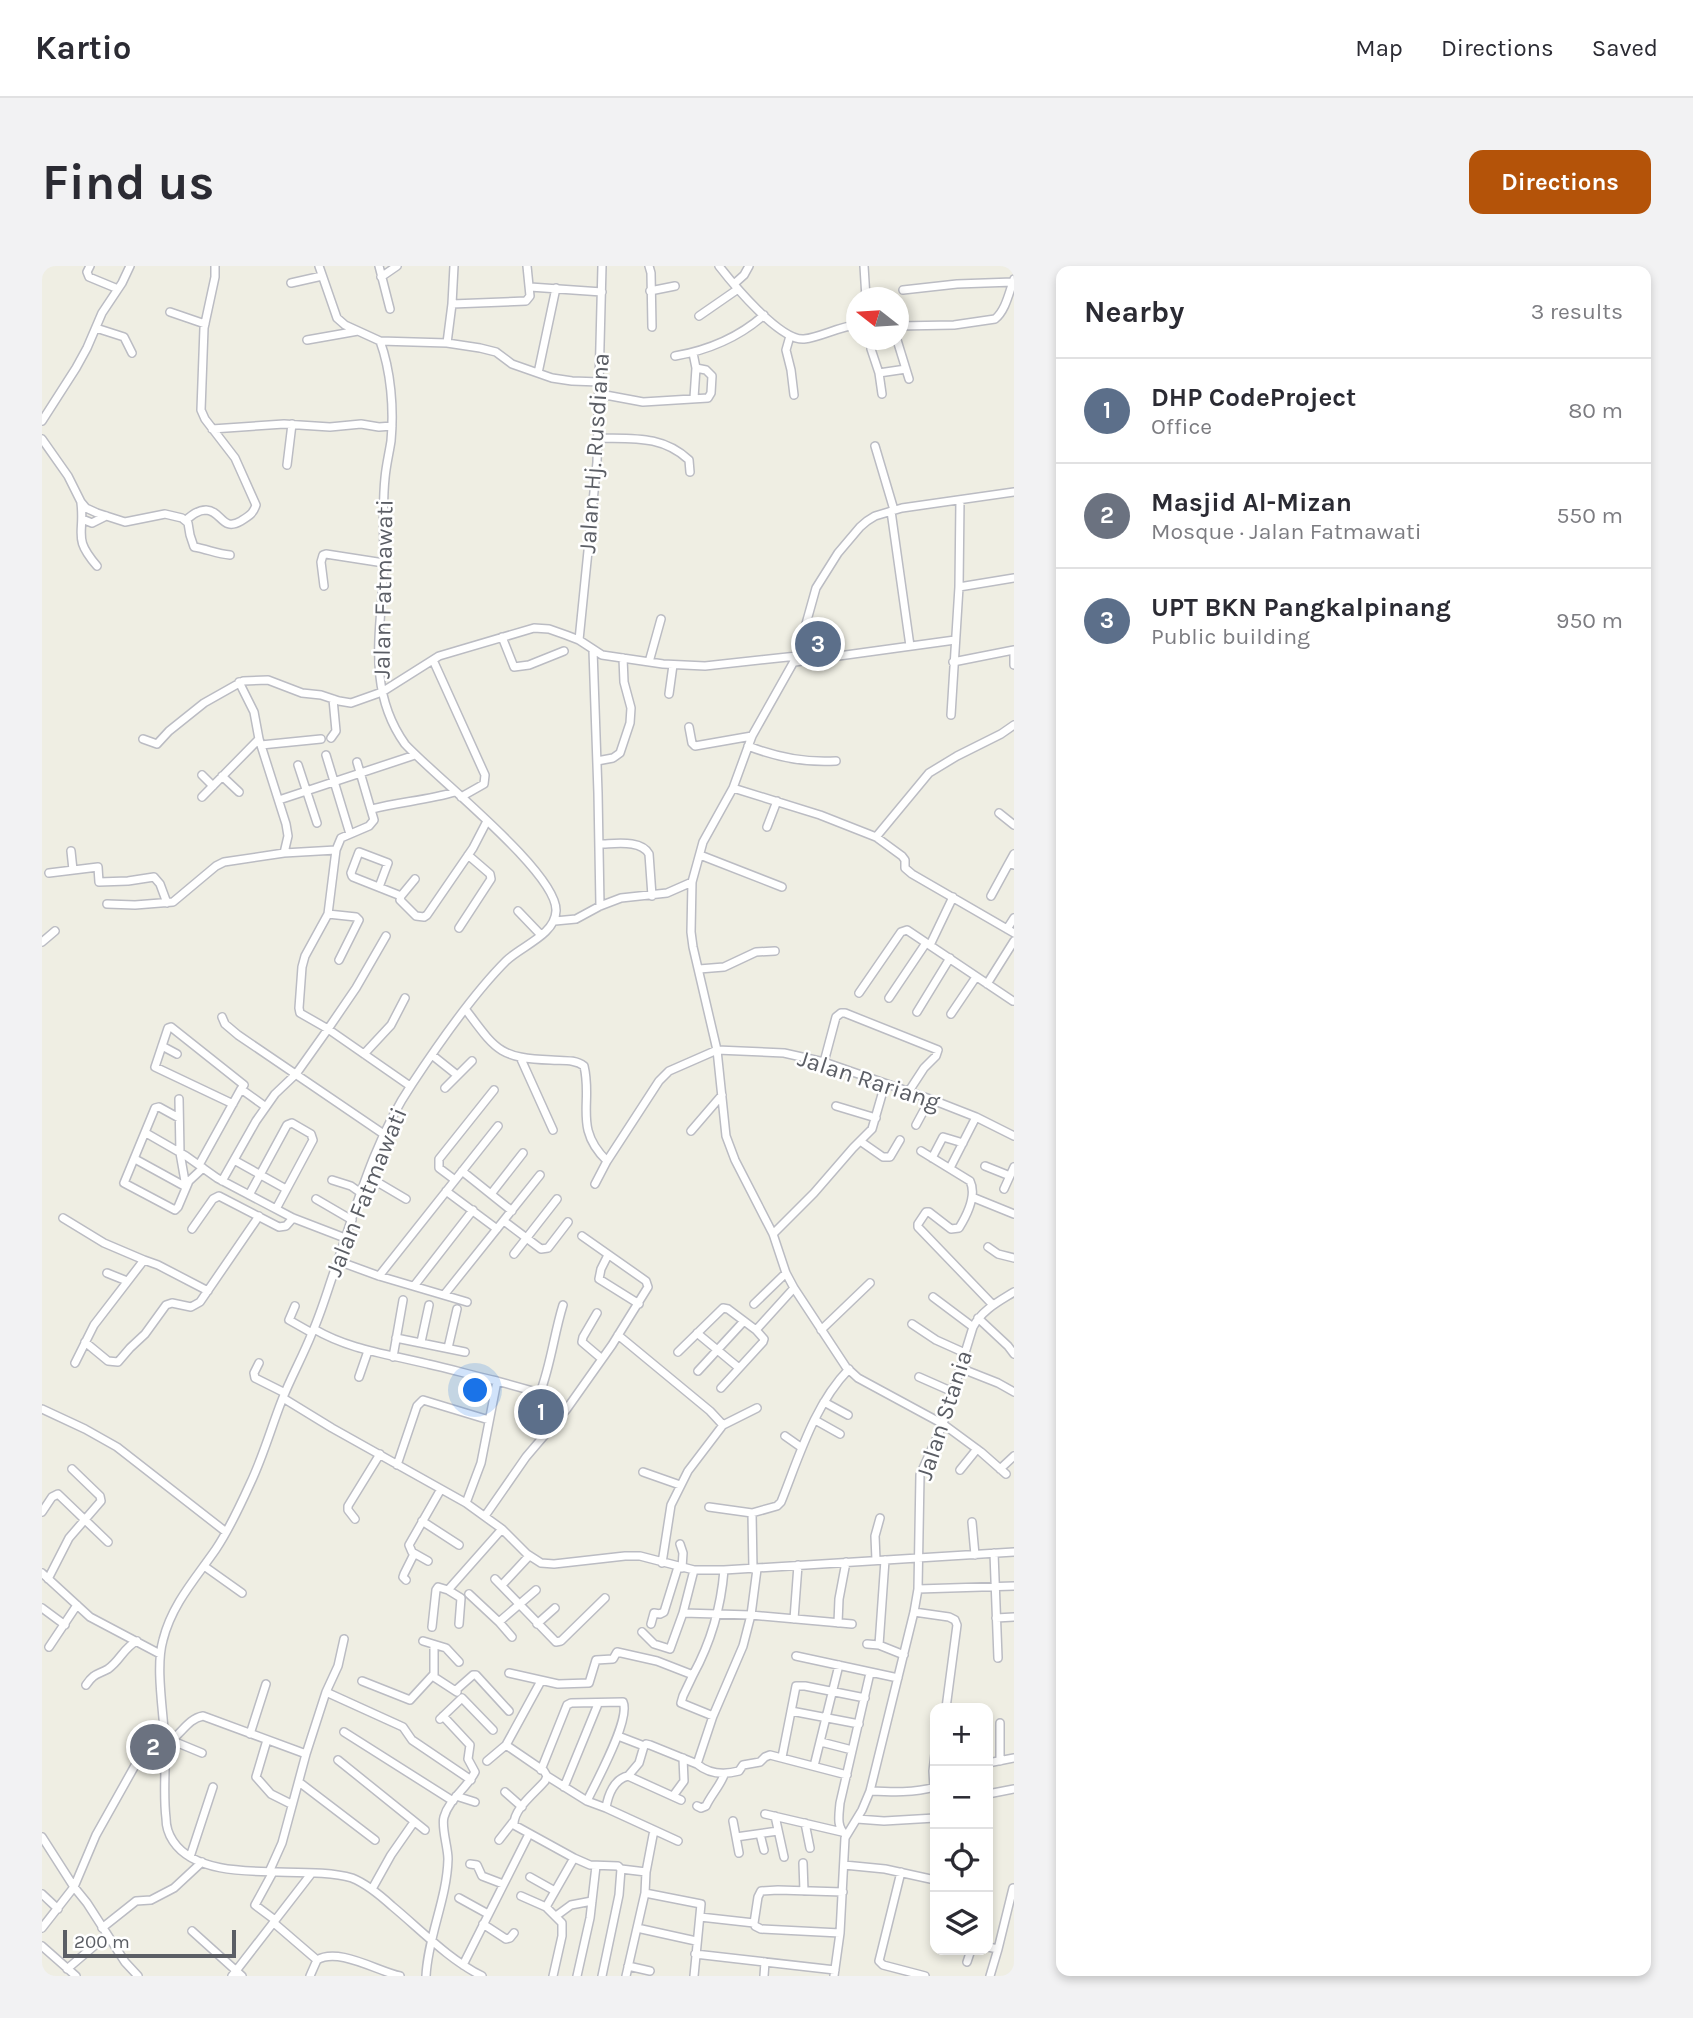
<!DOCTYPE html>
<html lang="en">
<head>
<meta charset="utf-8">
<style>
	body { margin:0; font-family:Karla,sans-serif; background:#f2f2f3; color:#2b2b33 }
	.controls { position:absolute; right:21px; bottom:21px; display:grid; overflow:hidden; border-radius:14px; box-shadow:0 4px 10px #0003 }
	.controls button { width:63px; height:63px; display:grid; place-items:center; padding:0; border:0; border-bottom:2px solid #e1e1e2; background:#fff; color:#2b2b33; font:35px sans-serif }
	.compass { position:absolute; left:804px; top:21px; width:63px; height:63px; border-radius:50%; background:#fff; box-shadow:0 4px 10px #0003; rotate:287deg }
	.scale { position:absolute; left:21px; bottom:18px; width:173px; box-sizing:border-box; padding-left:7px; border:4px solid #5b5e65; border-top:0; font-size:19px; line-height:24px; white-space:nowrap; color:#5b5e65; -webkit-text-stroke:5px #fff; paint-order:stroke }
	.you { position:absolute; left:434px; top:1125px; width:24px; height:24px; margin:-18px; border:5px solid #fff; border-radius:50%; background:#1a73e8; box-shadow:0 0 0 10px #1a73e833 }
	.badge { display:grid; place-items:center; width:46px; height:46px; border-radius:50%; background:#b45309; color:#fff; font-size:23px; font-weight:700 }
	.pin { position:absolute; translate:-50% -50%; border:4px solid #fff; box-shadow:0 2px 7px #0006 }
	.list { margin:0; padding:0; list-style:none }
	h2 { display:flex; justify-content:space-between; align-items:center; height:91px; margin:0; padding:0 28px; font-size:30px }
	h2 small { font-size:23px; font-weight:400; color:#7c7c81 }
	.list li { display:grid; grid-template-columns:46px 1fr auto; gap:21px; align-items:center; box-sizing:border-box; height:105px; padding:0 28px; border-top:2px solid #e1e1e2 }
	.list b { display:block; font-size:26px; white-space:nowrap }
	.list p { margin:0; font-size:23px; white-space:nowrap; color:#7c7c81 }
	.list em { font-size:23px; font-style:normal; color:#7c7c81 }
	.icon { flex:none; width:38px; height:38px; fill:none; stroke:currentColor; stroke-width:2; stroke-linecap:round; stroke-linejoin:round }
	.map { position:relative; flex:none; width:972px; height:1710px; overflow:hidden; border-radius:14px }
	header { display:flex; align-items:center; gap:42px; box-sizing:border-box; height:98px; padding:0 35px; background:#fff; border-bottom:2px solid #e1e1e2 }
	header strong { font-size:33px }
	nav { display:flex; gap:38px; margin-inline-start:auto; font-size:24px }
	.intro { display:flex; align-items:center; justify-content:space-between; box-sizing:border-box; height:168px; padding:0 42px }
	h1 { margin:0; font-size:49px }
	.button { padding:18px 32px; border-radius:14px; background:#b45309; color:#fff; font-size:24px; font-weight:700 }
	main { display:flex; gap:42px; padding:0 42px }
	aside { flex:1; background:#fff; border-radius:14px; box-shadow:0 4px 10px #0003 }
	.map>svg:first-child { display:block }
</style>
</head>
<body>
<header>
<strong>Kartio</strong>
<nav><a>Map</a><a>Directions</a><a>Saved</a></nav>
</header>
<div class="intro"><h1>Find us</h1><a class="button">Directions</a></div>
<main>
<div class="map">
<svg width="972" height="1710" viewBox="0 0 972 1710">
	<rect width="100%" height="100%" fill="#efeee3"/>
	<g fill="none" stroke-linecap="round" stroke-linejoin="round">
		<defs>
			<path id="minor" d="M 48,0 L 45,6 L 47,11 L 76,23
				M 277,0 L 295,52 L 303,59 L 338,75 L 405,77 L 438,82 L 454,86 L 470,98 L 510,112 L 530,115 L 558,116
				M 337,0 L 348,43
				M 607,0 L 609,7 L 610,61
				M 677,0 C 691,18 738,75 762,73 C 779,71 796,61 814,59
				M 822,0 L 824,32
				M 339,11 L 355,0
				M 249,17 L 280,10
				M 692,18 L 702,9 L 707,0
				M 488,21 L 560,26
				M 861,24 L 915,18 L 971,16
				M 608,25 L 633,20
				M 410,38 L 484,35 L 488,30 L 485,0
				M 128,46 L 163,58
				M 657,50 L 696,23
				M 856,60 L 912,59 L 953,53 C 964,44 967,26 972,13
				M 54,62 L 82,71 L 90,87
				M 748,70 L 744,84 L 749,104 L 752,129
				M 265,74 L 316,65
				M 855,74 L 867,113
				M 338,75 C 349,105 352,143 349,175 C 347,188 344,200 343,212 C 340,241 342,269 342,297 C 340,361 323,422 363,478 C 392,510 516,607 514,645 C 513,669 479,680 464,695 C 430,729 397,777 370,818 C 332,874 314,942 292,1006 C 285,1026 279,1047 270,1067 C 261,1090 249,1111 240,1134 C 229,1162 221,1191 208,1218 C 198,1240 188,1262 174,1283 C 154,1312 130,1338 121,1374 C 113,1402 122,1448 123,1479 C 124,1503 121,1528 124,1552 C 124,1560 127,1569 131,1575 C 162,1622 262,1597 310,1612 C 325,1618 338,1629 350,1640 C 378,1663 406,1693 440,1710
				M 405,77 L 410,38 L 412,0
				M 829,83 L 837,107 L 864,103
				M 651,87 L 654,102 L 652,132
				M 633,90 C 667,84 696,72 722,49
				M 496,107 L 514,22
				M 837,107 L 840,128
				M 558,128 L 601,136 L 666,132 L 669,127 L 670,110 L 664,104 L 654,102
				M 0,155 L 34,102 L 45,82 L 60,47 L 80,17 L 88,0
				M 170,163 L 242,158 L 288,161 L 319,158 L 337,161 L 350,160
				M 556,172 C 591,173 620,169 647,194 L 648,206
				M 0,173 L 26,210 L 39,236 L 44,242 L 55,247 L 83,256 L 123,248 L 140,252 L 146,257 L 148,269 L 152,281 C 165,283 175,288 188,289
				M 833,180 L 852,244
				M 245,199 L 250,158
				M 39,237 C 43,269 30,271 55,300
				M 849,245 L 868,380
				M 40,253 L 50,257 L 64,250
				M 144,254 C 150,249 156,244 164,244 C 180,245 180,266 199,255 C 207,250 211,248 214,239 L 193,192 L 163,153 L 159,144 L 162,62 L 173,11 L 173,0
				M 282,320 L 279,296 L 281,289 L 284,288 L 342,297
				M 917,321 L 972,312
				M 460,371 L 472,401 L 487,399 L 522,385
				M 537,374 L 555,196 L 560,0
				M 551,384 L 556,527 L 558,640
				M 972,384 L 972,399
				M 755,390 L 710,470 L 691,522 L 661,576 L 650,616 L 649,666 L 651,681 L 675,784 L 684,870 L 693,894 L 731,968 L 744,1007 L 752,1022 L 804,1101 L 816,1112 L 901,1158 L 939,1186 L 964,1208
				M 391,394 L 443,509 L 442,518 L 419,531
				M 607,396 L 619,353
				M 753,396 L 913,374
				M 911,396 L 972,384
				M 197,416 L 212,446 L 217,473 L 244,558 L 246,570 L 242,587
				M 627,428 L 631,399
				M 909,449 L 917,321 L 918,234
				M 647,461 L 650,477 L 653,480 L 710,470
				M 289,472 L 294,465 L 291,433
				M 101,473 L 115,478 L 127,465 L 162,437 L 201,415 L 226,414 L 260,427 L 279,429 L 297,435 L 309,437 L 340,426 L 397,390 L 492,362 L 507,363 L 524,369 L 537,374 L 560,389 L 621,398 L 663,400 L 755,390 L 774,322 L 796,287 L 818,261 L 825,255 L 833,250 L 860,242 L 972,226
				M 219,479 L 279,473
				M 706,480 C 734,491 763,497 794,495
				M 284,489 L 308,568
				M 555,495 L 571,492 L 578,487 L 588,457 L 589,442 L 582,416 L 581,392
				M 256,499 L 275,557
				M 160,509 L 171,520
				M 180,510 L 197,526
				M 691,522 L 778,549 L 834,571 L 860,590 L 863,594 L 863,602 L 870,608 L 972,667
				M 160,531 L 217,473
				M 237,534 L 373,489
				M 330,543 C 357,536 386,534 413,526
				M 957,547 L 972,559
				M 725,561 L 735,535
				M 834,571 L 887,507 L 915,490 L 959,468 L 972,459
				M 557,578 C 572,578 599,573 607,588 L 610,630
				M 294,584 L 299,572 L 327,560 L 332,554 L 315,496
				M 29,585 L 31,604
				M 972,588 L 967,597 L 972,599
				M 658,589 L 740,621
				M 7,607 L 56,601 L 57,616 L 86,615 L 112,611 L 118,618 L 125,637
				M 373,613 L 359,630 L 358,634 L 374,650 L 382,651 L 385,649 L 431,582 L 445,555
				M 337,621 L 346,597 L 317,586 L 309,607 L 310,610 L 311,611 L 359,630
				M 949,630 L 967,597
				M 65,638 L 93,639 L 131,636 L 174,600 L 182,596 L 242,587 L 294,584 L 286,648
				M 476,645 L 499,669
				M 513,655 L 534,653 L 558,640 L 579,632 L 625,627 L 650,616
				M 417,662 L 449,613 L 448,608 L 426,589
				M 965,663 L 972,652
				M 0,676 L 13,665
				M 888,679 L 911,631
				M 297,694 L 317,654 L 314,651 L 286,648 L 263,690 L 260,701 L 257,742 L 258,747 L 286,763 L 368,820
				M 657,703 L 682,701 L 714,686 L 733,685
				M 945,718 L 972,675
				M 817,727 L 859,666 L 865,664 L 971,735
				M 847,732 L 884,677
				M 424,744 C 454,784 457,792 509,794 C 520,795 533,793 542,800 C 551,837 531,862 565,895
				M 875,746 L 908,692
				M 909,748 L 934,711
				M 180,751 L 183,758 L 196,769 L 343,869
				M 120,780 L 135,788
				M 322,788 L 349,759 L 363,732
				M 390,789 L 415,809
				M 479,793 L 511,864
				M 782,796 L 794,751 L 799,747 L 803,747 L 896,784 L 894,790 L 882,802 L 867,825
				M 403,822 L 430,795
				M 191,838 L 113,801 L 126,762 L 129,761 L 202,819 L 199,823 L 224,841
				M 794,840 L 834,852
				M 137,852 L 117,841 L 113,842 L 82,917 L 133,944 L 136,941 L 147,915 L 161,902
				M 874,859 L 888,833
				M 649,865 L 680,829
				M 104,867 L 144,890 L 175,912 L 251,952 L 303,972
				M 818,875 L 841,891 L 848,891 L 858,874
				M 879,885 L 928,915 C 935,929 925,949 917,962 L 909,963 L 887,946 L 884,946 L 876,958 L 876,961 L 951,1039
				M 890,892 L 901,871 L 921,877
				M 93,893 L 144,921 L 138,887 L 137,833
				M 192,894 L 244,923
				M 157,899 L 199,823
				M 943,900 L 968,910
				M 908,902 L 934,851
				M 420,905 L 470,945
				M 325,910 L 364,933
				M 290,914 L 309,920 L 319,927
				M 413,914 L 397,902 L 397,893 L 452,824
				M 180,915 L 214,855 L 233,828 L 254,808 L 286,763 L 314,722 L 344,670
				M 553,918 L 565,895 L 617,815 L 627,805 L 675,784 L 742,787 L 782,796 L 888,833 L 934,851 L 972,870
				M 962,923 L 972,901
				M 404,925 L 455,963
				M 449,928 L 481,887
				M 207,929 L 245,859 L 250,857 L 269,868 L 271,874 L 234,943
				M 930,931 L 972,948
				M 274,933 L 310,954
				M 21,952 L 62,977 L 102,994
				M 462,955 L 499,983 L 506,982 L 526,956
				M 150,963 L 171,933 L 177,930 L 237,961 L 244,960 L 251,952
				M 731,968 L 772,927 L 811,882 L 830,863 L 843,818
				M 946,981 L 956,988 L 972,992
				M 472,988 L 515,933
				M 566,989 L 559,1003 L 557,1013 L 597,1038
				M 296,995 L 337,1010 L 425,1036
				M 65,1007 L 85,1015
				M 337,1010 L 456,860
				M 372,1020 L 431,944
				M 402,1029 L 498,909
				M 891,1031 L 931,1061
				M 712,1038 L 744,1007
				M 253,1040 L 247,1054 L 270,1067
				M 555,1047 L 541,1071 L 540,1076 L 560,1093
				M 936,1052 L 966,1080 L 972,1088
				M 870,1058 L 894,1074 L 923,1087
				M 272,1063 C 308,1084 346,1088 386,1098 C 409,1103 432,1110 455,1115
				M 714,1064 L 752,1022
				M 779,1064 L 828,1017
				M 655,1067 L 697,1102
				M 576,1069 L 668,1145 L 681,1159 L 646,1205 L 629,1239 L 620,1297
				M 354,1072 L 423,1086
				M 43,1076 L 66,1095 L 76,1096 L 88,1082 L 103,1068 L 124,1039 L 130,1037 L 149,1041 L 158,1036 L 217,950
				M 379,1076 L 387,1039
				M 406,1082 L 415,1043
				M 636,1086 L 681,1042 L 686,1043 L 714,1064 L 722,1073 L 721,1076 L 679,1122
				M 351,1091 L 361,1034
				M 33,1097 L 52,1059 L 102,994 L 116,999 L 166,1025
				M 217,1097 L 212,1107 L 213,1112 L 243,1127
				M 918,1102 L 956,1117 L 972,1126
				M 656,1105 L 702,1055
				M 317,1111 L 326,1085
				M 877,1111 L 911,1126
				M 498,1127 C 509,1098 512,1068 521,1039
				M 241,1132 L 290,1162 L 424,1237 L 460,1263 L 485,1288 L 499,1297 L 512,1298 L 583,1290 L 598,1290 L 652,1304 L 682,1304 L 972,1286
				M 782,1136 L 806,1149
				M 0,1143 L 43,1163 L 75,1181 L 184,1266
				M 773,1154 L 798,1168
				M 681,1159 L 715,1142
				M 743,1170 L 760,1182
				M 355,1199 L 375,1140 L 381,1134 L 447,1154
				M 958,1203 L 972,1190
				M 918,1204 L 935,1183
				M 601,1206 L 638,1219
				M 424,1237 L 439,1197 L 455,1115 L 498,1127 L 524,1144
				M 667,1241 L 710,1247 L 711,1303
				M 0,1246 L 10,1231 L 16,1228 L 66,1276
				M 710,1247 L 735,1240 L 739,1236 C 757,1191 772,1139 807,1103
				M 443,1250 L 484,1191 L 524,1144 L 570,1079 L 606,1021 L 604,1015 L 540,970
				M 313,1253 L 306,1244 L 306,1240 L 338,1188
				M 380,1255 L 417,1279
				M 930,1256 L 933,1289
				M 638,1278 L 641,1287 L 640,1302
				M 952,1287 L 956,1392
				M 834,1294 L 833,1270 L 838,1252
				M 843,1294 L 837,1379 L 862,1389
				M 386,1295 L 370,1286 L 367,1279 L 399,1223
				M 162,1300 L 200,1327
				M 0,1307 L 48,1351 L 118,1388
				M 6,1313 L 27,1272 L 59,1235 L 58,1230 L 30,1203
				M 453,1313 L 514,1376 L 519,1375 L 563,1332
				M 364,1314 L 361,1311 L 362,1308 L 372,1288
				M 460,1319 L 487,1290
				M 876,1323 L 972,1320
				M 406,1324 L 460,1263
				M 427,1328 L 457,1356 L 470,1371
				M 0,1342 L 23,1359
				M 872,1346 L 907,1351 L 913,1354 L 915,1359 L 904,1442
				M 641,1347 L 709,1349 L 810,1358
				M 954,1352 L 972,1351
				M 752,1353 L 756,1299
				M 457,1356 L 494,1324
				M 796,1357 L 797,1333 L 804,1296
				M 495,1358 L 513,1342
				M 609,1358 L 612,1347 L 618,1348 L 622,1346 L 636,1301
				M 390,1361 L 394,1324 L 396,1321 L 406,1324 L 419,1332 L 417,1358
				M 600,1366 L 612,1378 L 628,1383 L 641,1347 L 652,1304
				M 381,1375 L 404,1382 L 417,1396
				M 825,1378 L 837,1379
				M 392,1379 L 392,1411 L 415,1426
				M 7,1381 L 35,1339
				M 754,1390 L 856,1412
				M 467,1407 L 516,1418 L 547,1417 L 554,1394 L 571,1393 L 575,1386 L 615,1395 L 651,1409 C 669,1376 679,1342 682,1304
				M 651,1409 L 641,1430 L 639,1437 L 671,1450
				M 320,1415 L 368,1434 L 391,1409
				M 44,1419 C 52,1407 55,1409 66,1403 C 78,1395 82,1381 95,1375
				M 414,1424 L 431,1409 L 434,1409 L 467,1445
				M 284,1426 L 296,1400 L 302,1373
				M 749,1445 L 817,1458
				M 398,1453 L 420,1432 L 451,1464
				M 958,1457 L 958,1495
				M 302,1466 L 411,1535
				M 208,1468 L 224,1418
				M 576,1470 L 602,1480 L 604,1478 L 608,1479 L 655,1498 C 667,1508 682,1509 697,1505 L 701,1499 L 718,1496 L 723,1491 L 728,1489 L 805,1509
				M 225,1474 L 214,1511 L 229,1528 L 249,1538
				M 131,1475 L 160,1487
				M 779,1476 L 810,1484
				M 123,1478 C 138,1472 144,1453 161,1450 L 264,1488 L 240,1577 L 227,1606
				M 464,1479 L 502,1505 L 505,1510 L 503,1515 C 493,1527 471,1543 472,1559 L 532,1592 L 548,1599 L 576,1600 L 579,1603 L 577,1629 L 560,1710
				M 264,1488 L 284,1426 L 361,1461 L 370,1474 L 429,1514
				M 740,1491 L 754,1420 L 763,1420 L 823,1432
				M 296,1494 L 383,1564
				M 445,1495 L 464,1479 L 499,1415
				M 946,1497 L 972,1492
				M 655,1498 L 671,1450 L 701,1380 L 709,1349 L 715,1303
				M 772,1500 L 797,1399
				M 499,1504 L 525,1439 L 529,1437 L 581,1436 C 589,1453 554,1516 545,1535
				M 505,1510 L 545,1535 L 564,1542
				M 586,1510 L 597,1497 L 602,1480
				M 257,1516 L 333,1574
				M 522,1521 L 556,1438
				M 892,1522 L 891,1505 L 893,1488
				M 828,1525 C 850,1526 872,1527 893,1521
				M 463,1526 L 480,1541
				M 946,1528 L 972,1523
				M 414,1530 L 433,1536
				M 631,1530 L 642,1515 L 641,1492
				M 655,1540 L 659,1542 L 664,1540 C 669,1529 678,1520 682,1509
				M 723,1548 L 800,1566
				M 733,1550 L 742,1591
				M 815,1553 L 842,1555 L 893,1552
				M 691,1555 L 697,1587
				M 763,1557 L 768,1582
				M 718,1568 L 722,1584
				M 804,1569 C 794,1561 797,1549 798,1537 L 828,1407
				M 0,1571 L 32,1621 L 45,1637 L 83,1696 L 96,1710
				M 694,1571 L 736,1565
				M 457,1574 L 471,1556
				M 636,1575 L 564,1542 C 566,1529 572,1513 586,1510 L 639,1534
				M 148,1591 L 171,1521
				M 761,1597 L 762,1625
				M 428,1598 L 435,1599 L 440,1610 L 461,1618
				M 802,1599 L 843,1603 L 893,1614
				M 579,1603 L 604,1606
				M 231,1606 L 213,1639 L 233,1654
				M 859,1606 L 837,1695 L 841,1699 L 883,1710
				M 488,1611 L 513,1625
				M 330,1623 L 349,1589 L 372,1556
				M 603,1627 L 659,1638 L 652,1710
				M 0,1628 L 16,1643
				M 479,1630 L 504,1641 L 520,1657 L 520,1670 L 511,1710
				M 417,1632 L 446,1648
				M 504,1641 L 532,1592
				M 514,1650 L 529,1639 L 550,1635
				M 658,1651 L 712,1657
				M 232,1657 L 275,1694 C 296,1681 335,1705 358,1710
				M 441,1658 L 464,1673 L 468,1672 L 472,1667
				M 0,1662 L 32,1621 L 54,1569 L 100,1487 L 110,1475 L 122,1469
				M 60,1662 L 94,1635 L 109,1634 L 132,1622 L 160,1596
				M 595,1662 L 654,1675
				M 150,1665 L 200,1710
				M 798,1667 L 719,1663 L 713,1660 L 712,1657 L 716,1631 L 719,1625 L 736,1624 L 801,1626
				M 0,1680 L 34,1710
				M 946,1681 L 956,1683 L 948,1710
				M 956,1683 L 971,1622
				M 653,1688 L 793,1704
				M 925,1696 L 929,1684
				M 421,1699 L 487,1568
				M 586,1700 L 608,1705
				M 25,1703 L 65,1669
				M 190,1710 L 269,1608
				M 268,1710 L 275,1694
				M 384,1710 C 386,1670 405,1633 406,1593 C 406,1581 399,1561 402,1551 C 407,1533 425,1522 433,1506 L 426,1493 L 428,1479 L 401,1450
				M 535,1710 L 548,1652 L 554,1600
				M 584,1710 L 603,1627 L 604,1606 L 612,1564
				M 722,1710 L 723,1696
				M 792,1710 L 798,1667 L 803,1572 L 820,1544 L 828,1525 L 872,1346 L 876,1323 L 878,1209 L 901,1158 L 931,1061 C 940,1044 956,1036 972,1026"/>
		</defs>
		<use href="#minor" stroke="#bbbcc3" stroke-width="10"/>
		<use href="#minor" stroke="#fff" stroke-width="7"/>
	</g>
	<g text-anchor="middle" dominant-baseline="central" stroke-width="5" stroke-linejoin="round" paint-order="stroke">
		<g font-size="24" fill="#5b5e65" stroke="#fff">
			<text transform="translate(552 187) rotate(-86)">Jalan Hj. Rusdiana</text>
			<text transform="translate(341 323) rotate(-89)">Jalan Fatmawati</text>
			<text transform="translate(827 814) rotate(18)">Jalan Rariang</text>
			<text transform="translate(324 926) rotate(-68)">Jalan Fatmawati</text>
			<text transform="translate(902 1149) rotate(-72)">Jalan Stania</text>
		</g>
	</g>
</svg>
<div class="controls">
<button>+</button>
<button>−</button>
<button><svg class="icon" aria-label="locate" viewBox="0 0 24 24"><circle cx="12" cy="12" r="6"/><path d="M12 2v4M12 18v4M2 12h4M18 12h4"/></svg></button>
<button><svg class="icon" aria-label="layers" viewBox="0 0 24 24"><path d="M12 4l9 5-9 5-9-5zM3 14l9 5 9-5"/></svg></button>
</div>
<svg class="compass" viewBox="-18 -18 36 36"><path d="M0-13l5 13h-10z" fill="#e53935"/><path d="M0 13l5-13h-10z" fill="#7c7c81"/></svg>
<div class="scale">200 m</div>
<div class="you"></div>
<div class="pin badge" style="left:499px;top:1146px;background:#5c6f8a">1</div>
<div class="pin badge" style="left:111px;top:1481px;background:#6b7280">2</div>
<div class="pin badge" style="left:776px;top:378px;background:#5c6f8a">3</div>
</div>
<aside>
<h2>Nearby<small>3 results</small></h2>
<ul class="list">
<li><span class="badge" style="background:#5c6f8a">1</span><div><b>DHP CodeProject</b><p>Office</p></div><em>80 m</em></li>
<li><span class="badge" style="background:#6b7280">2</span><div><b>Masjid Al-Mizan</b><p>Mosque · Jalan Fatmawati</p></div><em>550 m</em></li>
<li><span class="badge" style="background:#5c6f8a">3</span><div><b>UPT BKN Pangkalpinang</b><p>Public building</p></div><em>950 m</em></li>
</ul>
</aside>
</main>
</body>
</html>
